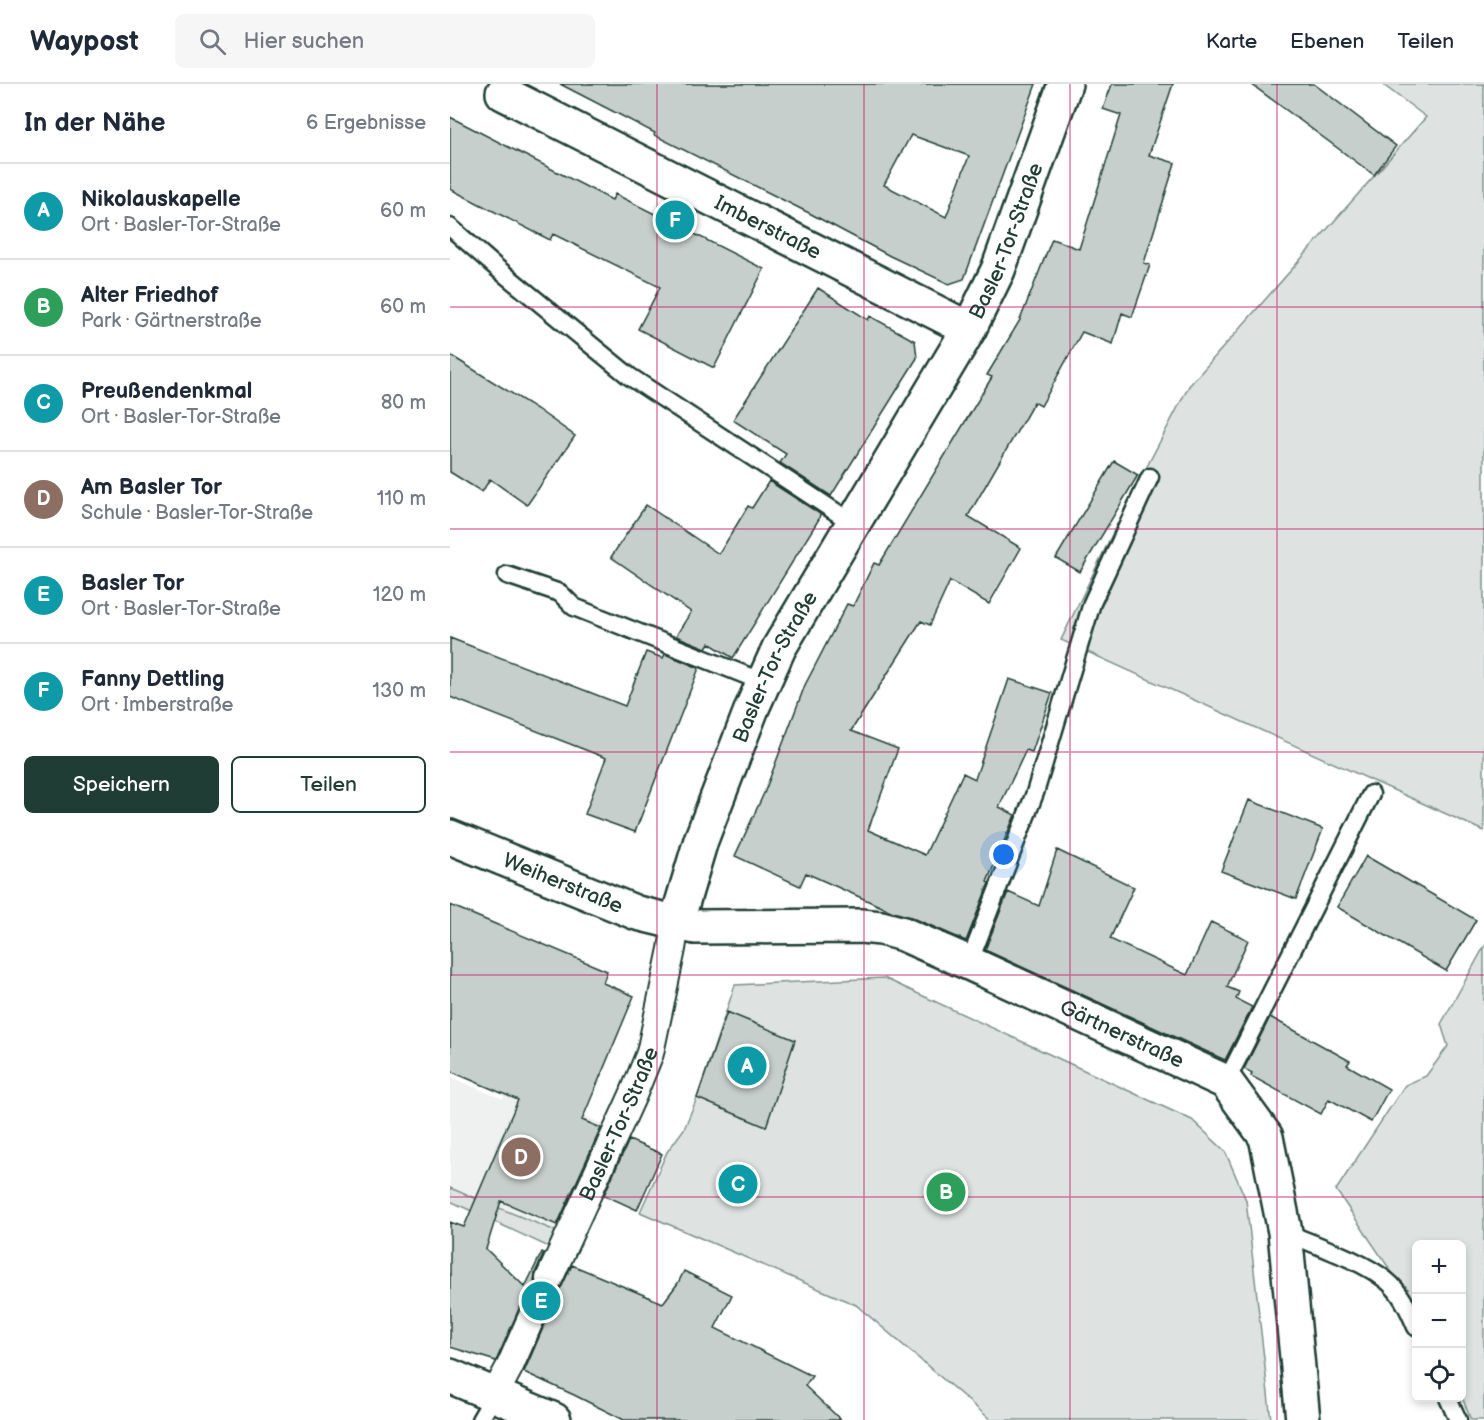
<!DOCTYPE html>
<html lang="de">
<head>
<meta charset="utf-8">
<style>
	body { margin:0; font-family:"Balsamiq Sans",sans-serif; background:#f6f6f7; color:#1f2937 }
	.controls { position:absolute; right:18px; bottom:18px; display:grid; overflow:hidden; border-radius:9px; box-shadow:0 3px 9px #0003 }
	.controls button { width:54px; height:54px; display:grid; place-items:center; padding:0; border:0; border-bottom:2px solid #e0e1e3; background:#fff; color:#1f2937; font:30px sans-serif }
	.you { position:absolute; left:554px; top:771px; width:21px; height:21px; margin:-15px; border:4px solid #fff; border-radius:50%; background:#1a73e8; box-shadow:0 0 0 9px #1a73e833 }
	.badge { display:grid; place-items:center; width:39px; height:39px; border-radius:50%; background:#1f3d34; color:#fff; font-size:20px; font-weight:700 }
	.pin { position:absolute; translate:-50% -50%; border:3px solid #fff; box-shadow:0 2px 6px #0006 }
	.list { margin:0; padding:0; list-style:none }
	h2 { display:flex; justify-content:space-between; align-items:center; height:78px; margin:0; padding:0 24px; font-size:26px }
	h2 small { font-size:20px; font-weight:400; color:#747a83 }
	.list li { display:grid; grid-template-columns:39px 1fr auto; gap:18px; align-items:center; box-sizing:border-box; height:96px; padding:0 24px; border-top:2px solid #e0e1e3 }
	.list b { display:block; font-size:22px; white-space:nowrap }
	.list p { margin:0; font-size:20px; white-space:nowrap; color:#747a83 }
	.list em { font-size:20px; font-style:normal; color:#747a83 }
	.actions { display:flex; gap:12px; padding:18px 24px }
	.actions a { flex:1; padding:14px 0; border:2px solid #1f3d34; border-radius:9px; text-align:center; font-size:21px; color:#1f3d34 }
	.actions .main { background:#1f3d34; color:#fff }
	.icon { flex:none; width:33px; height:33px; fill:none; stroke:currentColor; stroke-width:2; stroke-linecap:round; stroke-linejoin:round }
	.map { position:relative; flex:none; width:1034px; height:1336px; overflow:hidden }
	header { display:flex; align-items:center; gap:36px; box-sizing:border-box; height:84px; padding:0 30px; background:#fff; border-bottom:2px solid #e0e1e3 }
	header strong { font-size:28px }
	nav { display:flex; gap:33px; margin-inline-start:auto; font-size:21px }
	.search { width:420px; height:54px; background:#f6f6f7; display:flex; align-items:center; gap:15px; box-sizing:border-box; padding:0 21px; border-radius:9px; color:#747a83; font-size:22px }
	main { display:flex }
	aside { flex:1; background:#fff }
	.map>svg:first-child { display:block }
</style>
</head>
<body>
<header>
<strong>Waypost</strong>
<div class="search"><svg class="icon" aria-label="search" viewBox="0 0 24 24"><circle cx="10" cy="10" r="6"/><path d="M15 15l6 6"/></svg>Hier suchen</div>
<nav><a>Karte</a><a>Ebenen</a><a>Teilen</a></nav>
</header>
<main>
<aside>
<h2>In der Nähe<small>6 Ergebnisse</small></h2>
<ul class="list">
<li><span class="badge" style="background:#0f9aa8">A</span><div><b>Nikolauskapelle</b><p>Ort · Basler-Tor-Straße</p></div><em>60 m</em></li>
<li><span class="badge" style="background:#2e9e5b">B</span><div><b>Alter Friedhof</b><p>Park · Gärtnerstraße</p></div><em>60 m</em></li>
<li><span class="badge" style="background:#0f9aa8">C</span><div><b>Preußendenkmal</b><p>Ort · Basler-Tor-Straße</p></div><em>80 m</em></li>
<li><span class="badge" style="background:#8d6e63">D</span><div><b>Am Basler Tor</b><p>Schule · Basler-Tor-Straße</p></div><em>110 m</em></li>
<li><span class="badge" style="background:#0f9aa8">E</span><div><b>Basler Tor</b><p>Ort · Basler-Tor-Straße</p></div><em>120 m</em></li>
<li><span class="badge" style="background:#0f9aa8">F</span><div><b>Fanny Dettling</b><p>Ort · Imberstraße</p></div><em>130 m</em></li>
</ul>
<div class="actions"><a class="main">Speichern</a><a>Teilen</a></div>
</aside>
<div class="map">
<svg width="1034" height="1336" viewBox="0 0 1034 1336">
	<rect width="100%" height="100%" fill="#fff"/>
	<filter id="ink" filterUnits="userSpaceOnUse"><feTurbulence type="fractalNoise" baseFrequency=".0167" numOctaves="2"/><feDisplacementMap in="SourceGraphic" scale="12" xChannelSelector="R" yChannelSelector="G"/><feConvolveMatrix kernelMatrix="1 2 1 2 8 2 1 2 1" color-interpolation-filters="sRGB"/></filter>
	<g filter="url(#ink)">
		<path fill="#eef1f0" d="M 0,993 L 53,1015 L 61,999 L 155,1041 L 108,1148 L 0,1104 Z"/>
		<path fill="#dee3e2" stroke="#7e908b" stroke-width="1.5" d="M 932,0 L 1034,0 L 1034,747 L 611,556 L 669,436 L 739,302 L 976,33 Z
			M 1034,863 L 1034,1336 L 1021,1336 L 1012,1313 L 1012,1160 L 966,1160 L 966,1224 L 886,1106 L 955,1001 L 976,992 L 998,962 L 991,940 Z
			M 434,894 L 742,1036 L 775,1067 L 796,1116 L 821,1336 L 541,1336 L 406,1221 L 190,1128 L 217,1068 L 234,1045 L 247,1014 L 285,901 Z
			M 0,1104 L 108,1148 L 101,1164 L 0,1117 Z"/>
		<path fill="#c7cfcc" stroke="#1f3d34" stroke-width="1.5" fill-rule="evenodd" d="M 110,0 L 586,0 L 514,195 L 499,200 L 440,172 L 361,130 L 204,51 L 205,49 ZM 461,51 L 519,72 L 496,133 L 434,101 Z
			M 662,0 L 723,0 L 699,71 L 725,79 L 694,179 L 700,181 L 682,233 L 672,229 L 663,260 L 632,248 L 591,322 L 584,318 L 518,432 L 571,464 L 539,520 L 500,497 L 480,541 L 471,537 L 401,647 L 448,665 L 418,746 L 475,771 L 513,689 L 525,695 L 559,595 L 602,609 L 582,668 L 576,666 L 549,723 L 565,731 L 537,798 L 539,799 L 516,857 L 461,833 L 443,828 L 356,789 L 350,802 L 285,772 L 315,707 L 355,601 L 397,520 L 403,522 L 424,479 L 429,481 L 542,293 L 537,291 L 570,236 L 602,155 L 629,165 L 671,31 L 653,25 Z
			M 801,0 L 864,0 L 946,62 L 924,91 Z
			M 0,33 L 162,116 L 165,110 L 314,185 L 264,284 L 188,245 L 210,203 L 103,150 L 100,156 L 0,105 Z
			M 368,204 L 418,236 L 420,232 L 465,257 L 467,274 L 381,412 L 330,379 L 336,370 L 283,336 Z
			M 0,271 L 87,325 L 125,352 L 77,421 L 40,395 L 32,408 L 0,388 Z
			M 664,377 L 688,391 L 630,488 L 606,474 Z
			M 319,397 L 370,430 L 369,435 L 283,574 L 259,559 L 256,564 L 226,552 L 241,528 L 161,473 L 196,421 L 269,470 L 298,422 L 302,424 Z
			M 0,554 L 175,622 L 196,568 L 213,574 L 215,570 L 249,584 L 185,748 L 135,730 L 156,674 L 0,613 Z
			M 799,716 L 873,745 L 846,815 L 771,787 Z
			M 607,766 L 684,803 L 660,855 L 737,891 L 761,838 L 798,856 L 777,903 L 789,908 L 786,915 L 802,923 L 775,976 L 535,866 L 558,808 L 589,822 Z
			M 916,772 L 1026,836 L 996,887 L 887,823 Z
			M 0,821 L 157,887 L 153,899 L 184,912 L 132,1036 L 151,1044 L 107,1141 L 51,1117 L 36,1165 L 75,1203 L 92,1168 L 94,1169 L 85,1189 L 84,1197 L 87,1203 L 92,1208 L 100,1210 L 107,1208 L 112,1202 L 122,1181 L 213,1219 L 228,1199 L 234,1187 L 282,1211 L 265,1244 L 362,1292 L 355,1302 L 391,1336 L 174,1336 L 124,1311 L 74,1288 L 96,1237 L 97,1231 L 94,1224 L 87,1218 L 81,1217 L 74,1220 L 69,1225 L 46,1277 L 0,1263 L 0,1138 L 14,1143 L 68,1016 L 0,987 Z
			M 277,928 L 345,956 L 316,1043 L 247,1014 Z
			M 820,933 L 900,977 L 897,981 L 939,1005 L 921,1038 L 879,1015 L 871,1030 L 801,992 L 802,989 L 794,985 Z
			M 179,1056 L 212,1070 L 187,1126 L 154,1111 Z"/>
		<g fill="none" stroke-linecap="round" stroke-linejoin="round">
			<path stroke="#d2d8d6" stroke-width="26" stroke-dasharray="26 13" stroke-linecap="butt" d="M 82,1232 L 99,1195"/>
			<defs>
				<path id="service" d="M 0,143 L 47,184 L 179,292 L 404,440
					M 57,491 L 110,509 L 124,523 L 313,598
					M 519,879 L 585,709 L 642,519 L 700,393
					M 776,998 L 921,710
					M 835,1148 C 867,1162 909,1175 936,1196 C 951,1208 959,1226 966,1243
					M 998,1314 L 1008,1336
					M 30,1336 L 45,1310"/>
				<g id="pedestrian">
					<path id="s1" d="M 99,1195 L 183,1011 L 200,969 L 222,865 L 226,840"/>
					<path d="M 45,1310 L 60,1282 L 82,1232"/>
				</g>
				<g id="minor">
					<path id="s2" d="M 53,9 L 519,245"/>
					<path id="s3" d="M 0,753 L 187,829 L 245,843 L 411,842 L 431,844 L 453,850 L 519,879 L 776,998 L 816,1053 L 835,1148 L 853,1336"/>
					<path id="s4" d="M 226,840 L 251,756 L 302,624 L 329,564 L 519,245 L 548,186 L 615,0"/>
					<path d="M 0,1292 L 104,1336"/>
				</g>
			</defs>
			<use href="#service" stroke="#1f3d34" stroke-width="21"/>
			<use href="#pedestrian" stroke="#1f3d34" stroke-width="30"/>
			<use href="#minor" stroke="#1f3d34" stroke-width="38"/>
			<use href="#service" stroke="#fff" stroke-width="16"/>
			<use href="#pedestrian" stroke="#fff" stroke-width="26"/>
			<use href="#minor" stroke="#fff" stroke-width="33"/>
		</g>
	</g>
	<path fill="none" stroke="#c2185b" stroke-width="1.5" stroke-opacity="0.55" d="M 207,0 L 207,1336M 414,0 L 414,1336M 620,0 L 620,1336M 827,0 L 827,1336M 0,223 L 1034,223M 0,445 L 1034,445M 0,668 L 1034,668M 0,891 L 1034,891M 0,1113 L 1034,1113"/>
	<g text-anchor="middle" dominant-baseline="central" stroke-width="4.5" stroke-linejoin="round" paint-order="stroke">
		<g font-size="21" fill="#1f3d34" stroke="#fff">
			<text stroke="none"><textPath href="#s2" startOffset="297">Imberstraße</textPath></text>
			<text stroke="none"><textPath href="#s4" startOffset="762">Basler-Tor-Straße</textPath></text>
			<text stroke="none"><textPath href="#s4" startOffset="276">Basler-Tor-Straße</textPath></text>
			<text stroke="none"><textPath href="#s3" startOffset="122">Weiherstraße</textPath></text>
			<text stroke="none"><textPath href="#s3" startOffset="711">Gärtnerstraße</textPath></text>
			<text stroke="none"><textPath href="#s1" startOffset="170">Basler-Tor-Straße</textPath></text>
		</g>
	</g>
</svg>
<div class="controls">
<button>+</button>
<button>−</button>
<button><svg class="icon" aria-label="locate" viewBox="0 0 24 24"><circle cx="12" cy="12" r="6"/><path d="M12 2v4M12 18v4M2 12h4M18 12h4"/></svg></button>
</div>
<div class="you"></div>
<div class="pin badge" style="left:297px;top:982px;background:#0f9aa8">A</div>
<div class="pin badge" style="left:496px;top:1108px;background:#2e9e5b">B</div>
<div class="pin badge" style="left:288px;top:1100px;background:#0f9aa8">C</div>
<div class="pin badge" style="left:71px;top:1073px;background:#8d6e63">D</div>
<div class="pin badge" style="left:91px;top:1217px;background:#0f9aa8">E</div>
<div class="pin badge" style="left:225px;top:136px;background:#0f9aa8">F</div>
</div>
</main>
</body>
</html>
